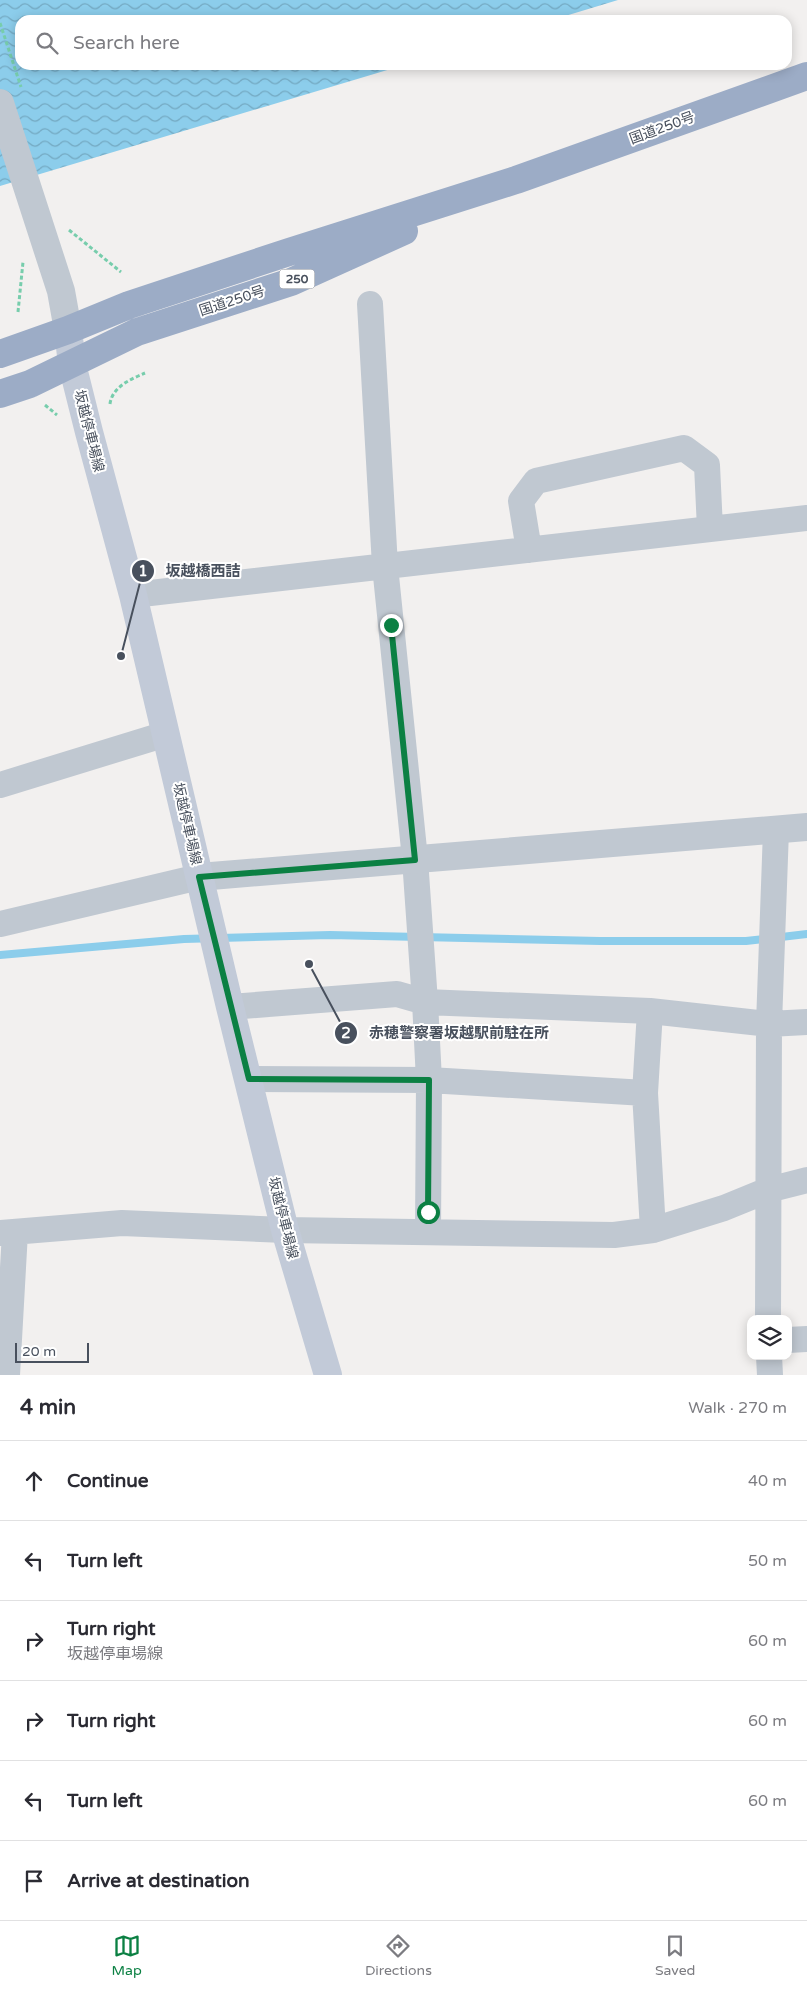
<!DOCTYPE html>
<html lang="en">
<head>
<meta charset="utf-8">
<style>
	body { margin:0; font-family:"Varela Round","Noto Sans JP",sans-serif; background:#f7f7f7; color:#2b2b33 }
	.controls { position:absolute; right:15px; bottom:15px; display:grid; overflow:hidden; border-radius:10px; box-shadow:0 2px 12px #0003 }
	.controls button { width:45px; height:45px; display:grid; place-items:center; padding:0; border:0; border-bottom:1px solid #e1e1e2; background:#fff; color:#2b2b33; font:25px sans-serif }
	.scale { position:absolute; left:15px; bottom:12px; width:74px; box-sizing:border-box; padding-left:5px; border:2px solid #48505d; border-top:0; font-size:14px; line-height:18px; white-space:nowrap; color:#48505d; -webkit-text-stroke:4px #fff; paint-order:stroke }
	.stop { position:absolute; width:15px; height:15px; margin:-11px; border:4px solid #0b8043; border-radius:50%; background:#fff }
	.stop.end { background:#0b8043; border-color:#fff; box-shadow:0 1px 5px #0008 }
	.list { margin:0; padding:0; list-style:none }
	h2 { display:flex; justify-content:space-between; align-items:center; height:65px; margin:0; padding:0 20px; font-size:21px }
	h2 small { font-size:16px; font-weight:400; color:#7c7c81 }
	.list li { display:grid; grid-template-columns:32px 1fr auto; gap:15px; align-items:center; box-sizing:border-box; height:80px; padding:0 20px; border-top:1px solid #e1e1e2 }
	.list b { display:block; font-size:19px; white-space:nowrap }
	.list p { margin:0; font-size:16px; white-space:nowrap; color:#7c7c81 }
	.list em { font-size:16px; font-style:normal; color:#7c7c81 }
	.icon { flex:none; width:28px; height:28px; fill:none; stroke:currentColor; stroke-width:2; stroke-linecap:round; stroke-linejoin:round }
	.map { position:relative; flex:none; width:807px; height:1375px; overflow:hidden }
	.search { position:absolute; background:#fff; box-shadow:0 2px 12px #0003; left:15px; right:15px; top:15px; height:55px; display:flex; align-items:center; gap:12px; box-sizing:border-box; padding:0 18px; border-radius:15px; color:#7c7c81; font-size:19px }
	.sheet { height:545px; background:#fff }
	nav { display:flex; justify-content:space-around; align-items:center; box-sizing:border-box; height:70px; border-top:1px solid #e1e1e2; background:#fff; font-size:14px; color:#7c7c81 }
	nav a { display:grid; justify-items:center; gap:2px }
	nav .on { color:#0b8043 }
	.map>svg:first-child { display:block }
</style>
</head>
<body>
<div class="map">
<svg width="807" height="1375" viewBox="0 0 807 1375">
	<defs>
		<pattern id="water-waves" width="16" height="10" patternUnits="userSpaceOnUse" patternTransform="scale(1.25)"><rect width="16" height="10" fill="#8ccdeb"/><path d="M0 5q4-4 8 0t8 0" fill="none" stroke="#74a9c2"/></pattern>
	</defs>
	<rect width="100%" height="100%" fill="#f2f0ef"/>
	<path fill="url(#water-waves)" d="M 0,0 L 618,0 L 552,20 L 20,20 L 20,65 L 404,65 L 0,186 Z"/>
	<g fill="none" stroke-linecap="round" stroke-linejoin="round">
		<path stroke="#8ccdeb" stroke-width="8" d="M 0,955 L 184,939 L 330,935 L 600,941 L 746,941 L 807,934"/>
		<path stroke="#77cdac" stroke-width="3" stroke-dasharray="4 2.5" stroke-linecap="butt" d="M 0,23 L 21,87
			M 69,230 L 121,272
			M 18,312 L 23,262
			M 110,404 C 112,387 131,379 145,373
			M 45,405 L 57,415"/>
		<path stroke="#c0c8d1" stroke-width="26" d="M 370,304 L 385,566 L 415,859 L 425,1002 L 650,1011 L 769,1024 L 768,1319
			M 529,550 L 521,501 L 536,481 L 684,448 L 707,465 L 710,529
			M 133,595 L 807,518
			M 0,785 L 166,734
			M 776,830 L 769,1024 L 807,1022
			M 0,924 L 199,877
			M 230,1007 L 397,994 L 425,1002 L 429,1080 L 428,1232
			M 650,1011 L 645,1093 L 653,1230
			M 249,1079 L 429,1080 L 645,1093
			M 0,1233 L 122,1223 L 285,1230 L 614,1235 L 653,1230 L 724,1208 L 768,1190 L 807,1180
			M 788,1340 L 807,1339
			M 769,1356 L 770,1375
			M 7,1375 L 15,1232"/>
		<path stroke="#c0c8d1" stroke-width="28" d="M 0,103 L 61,291 L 68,330
			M 199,877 L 807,827"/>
		<path stroke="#c2cad8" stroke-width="28" d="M 68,330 L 72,364 L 89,432 L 133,595 L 230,1007 L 285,1230 L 328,1375"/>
		<path stroke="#9cacc6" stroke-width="28" d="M 0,354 L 68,330 L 129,305 L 289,252 L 516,180 L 807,76
			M 0,394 L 30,384 L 137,332 L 291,282 L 404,231"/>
	</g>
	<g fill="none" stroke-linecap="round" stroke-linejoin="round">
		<path stroke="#0b8043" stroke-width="6" d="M 391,625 L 415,860 L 199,877 L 249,1079 L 429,1080 L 428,1212"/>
	</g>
	<g text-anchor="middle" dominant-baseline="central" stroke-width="4" stroke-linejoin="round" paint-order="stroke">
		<rect fill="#fff" stroke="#7f848e" stroke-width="1" x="279.5" y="269.5" width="35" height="19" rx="4"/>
		<g font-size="12" font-weight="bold" fill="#48505d">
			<text x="297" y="279">250</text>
		</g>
		<g font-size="14" fill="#48505d" stroke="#fff">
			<text transform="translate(662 128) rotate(-20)">国道250号</text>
			<text transform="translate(232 301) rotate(-18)">国道250号</text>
			<text transform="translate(89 431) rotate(76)">坂越停車場線</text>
			<text transform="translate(187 824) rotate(77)">坂越停車場線</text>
			<text transform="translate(283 1218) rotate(76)">坂越停車場線</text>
		</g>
	</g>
	<path fill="none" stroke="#48505d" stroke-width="2" d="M121 656L143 571M309 964L346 1033"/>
	<g fill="#48505d" stroke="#fff" stroke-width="2">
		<circle cx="121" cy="656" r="5"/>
		<circle cx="309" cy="964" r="5"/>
		<circle cx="143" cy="571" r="12"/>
		<circle cx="346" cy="1033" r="12"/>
	</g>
	<g font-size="15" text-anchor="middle" font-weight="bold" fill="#fff">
		<text x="143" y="576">1</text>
		<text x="346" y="1038">2</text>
	</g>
	<g font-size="15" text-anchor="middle" font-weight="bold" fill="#48505d" stroke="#fff" stroke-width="4" stroke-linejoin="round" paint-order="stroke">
		<text x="203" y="576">坂越橋西詰</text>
		<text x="459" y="1038">赤穂警察署坂越駅前駐在所</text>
	</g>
</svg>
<div class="controls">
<button><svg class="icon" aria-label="layers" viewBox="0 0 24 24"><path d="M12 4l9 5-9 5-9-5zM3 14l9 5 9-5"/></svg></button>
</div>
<div class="scale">20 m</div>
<div class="stop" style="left:428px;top:1212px"></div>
<div class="stop end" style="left:391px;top:625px"></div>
<div class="search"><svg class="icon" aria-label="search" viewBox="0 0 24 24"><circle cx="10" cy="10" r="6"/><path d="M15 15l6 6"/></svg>Search here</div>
</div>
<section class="sheet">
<h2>4 min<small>Walk · 270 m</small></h2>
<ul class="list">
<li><svg class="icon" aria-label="ahead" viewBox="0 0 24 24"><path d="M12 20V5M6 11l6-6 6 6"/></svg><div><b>Continue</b></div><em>40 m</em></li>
<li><svg class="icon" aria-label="left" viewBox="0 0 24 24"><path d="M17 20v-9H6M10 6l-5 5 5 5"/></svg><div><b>Turn left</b></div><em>50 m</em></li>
<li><svg class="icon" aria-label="right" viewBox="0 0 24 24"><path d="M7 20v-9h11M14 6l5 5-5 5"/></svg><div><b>Turn right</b><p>坂越停車場線</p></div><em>60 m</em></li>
<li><svg class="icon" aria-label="right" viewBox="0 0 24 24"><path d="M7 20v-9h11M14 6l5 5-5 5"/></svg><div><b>Turn right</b></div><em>60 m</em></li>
<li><svg class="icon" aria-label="left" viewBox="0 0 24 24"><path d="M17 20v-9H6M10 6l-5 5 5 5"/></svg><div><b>Turn left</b></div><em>60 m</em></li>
<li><svg class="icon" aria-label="arrive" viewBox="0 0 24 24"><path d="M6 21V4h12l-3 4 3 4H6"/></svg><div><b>Arrive at destination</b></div></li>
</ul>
</section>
<nav>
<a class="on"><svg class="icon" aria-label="map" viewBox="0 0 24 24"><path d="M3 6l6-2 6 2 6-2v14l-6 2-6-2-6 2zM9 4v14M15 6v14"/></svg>Map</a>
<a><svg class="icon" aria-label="directions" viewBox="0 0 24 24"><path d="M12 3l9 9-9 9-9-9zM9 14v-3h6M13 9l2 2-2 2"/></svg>Directions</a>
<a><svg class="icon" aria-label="saved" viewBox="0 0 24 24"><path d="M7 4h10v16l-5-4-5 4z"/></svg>Saved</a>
</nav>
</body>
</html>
